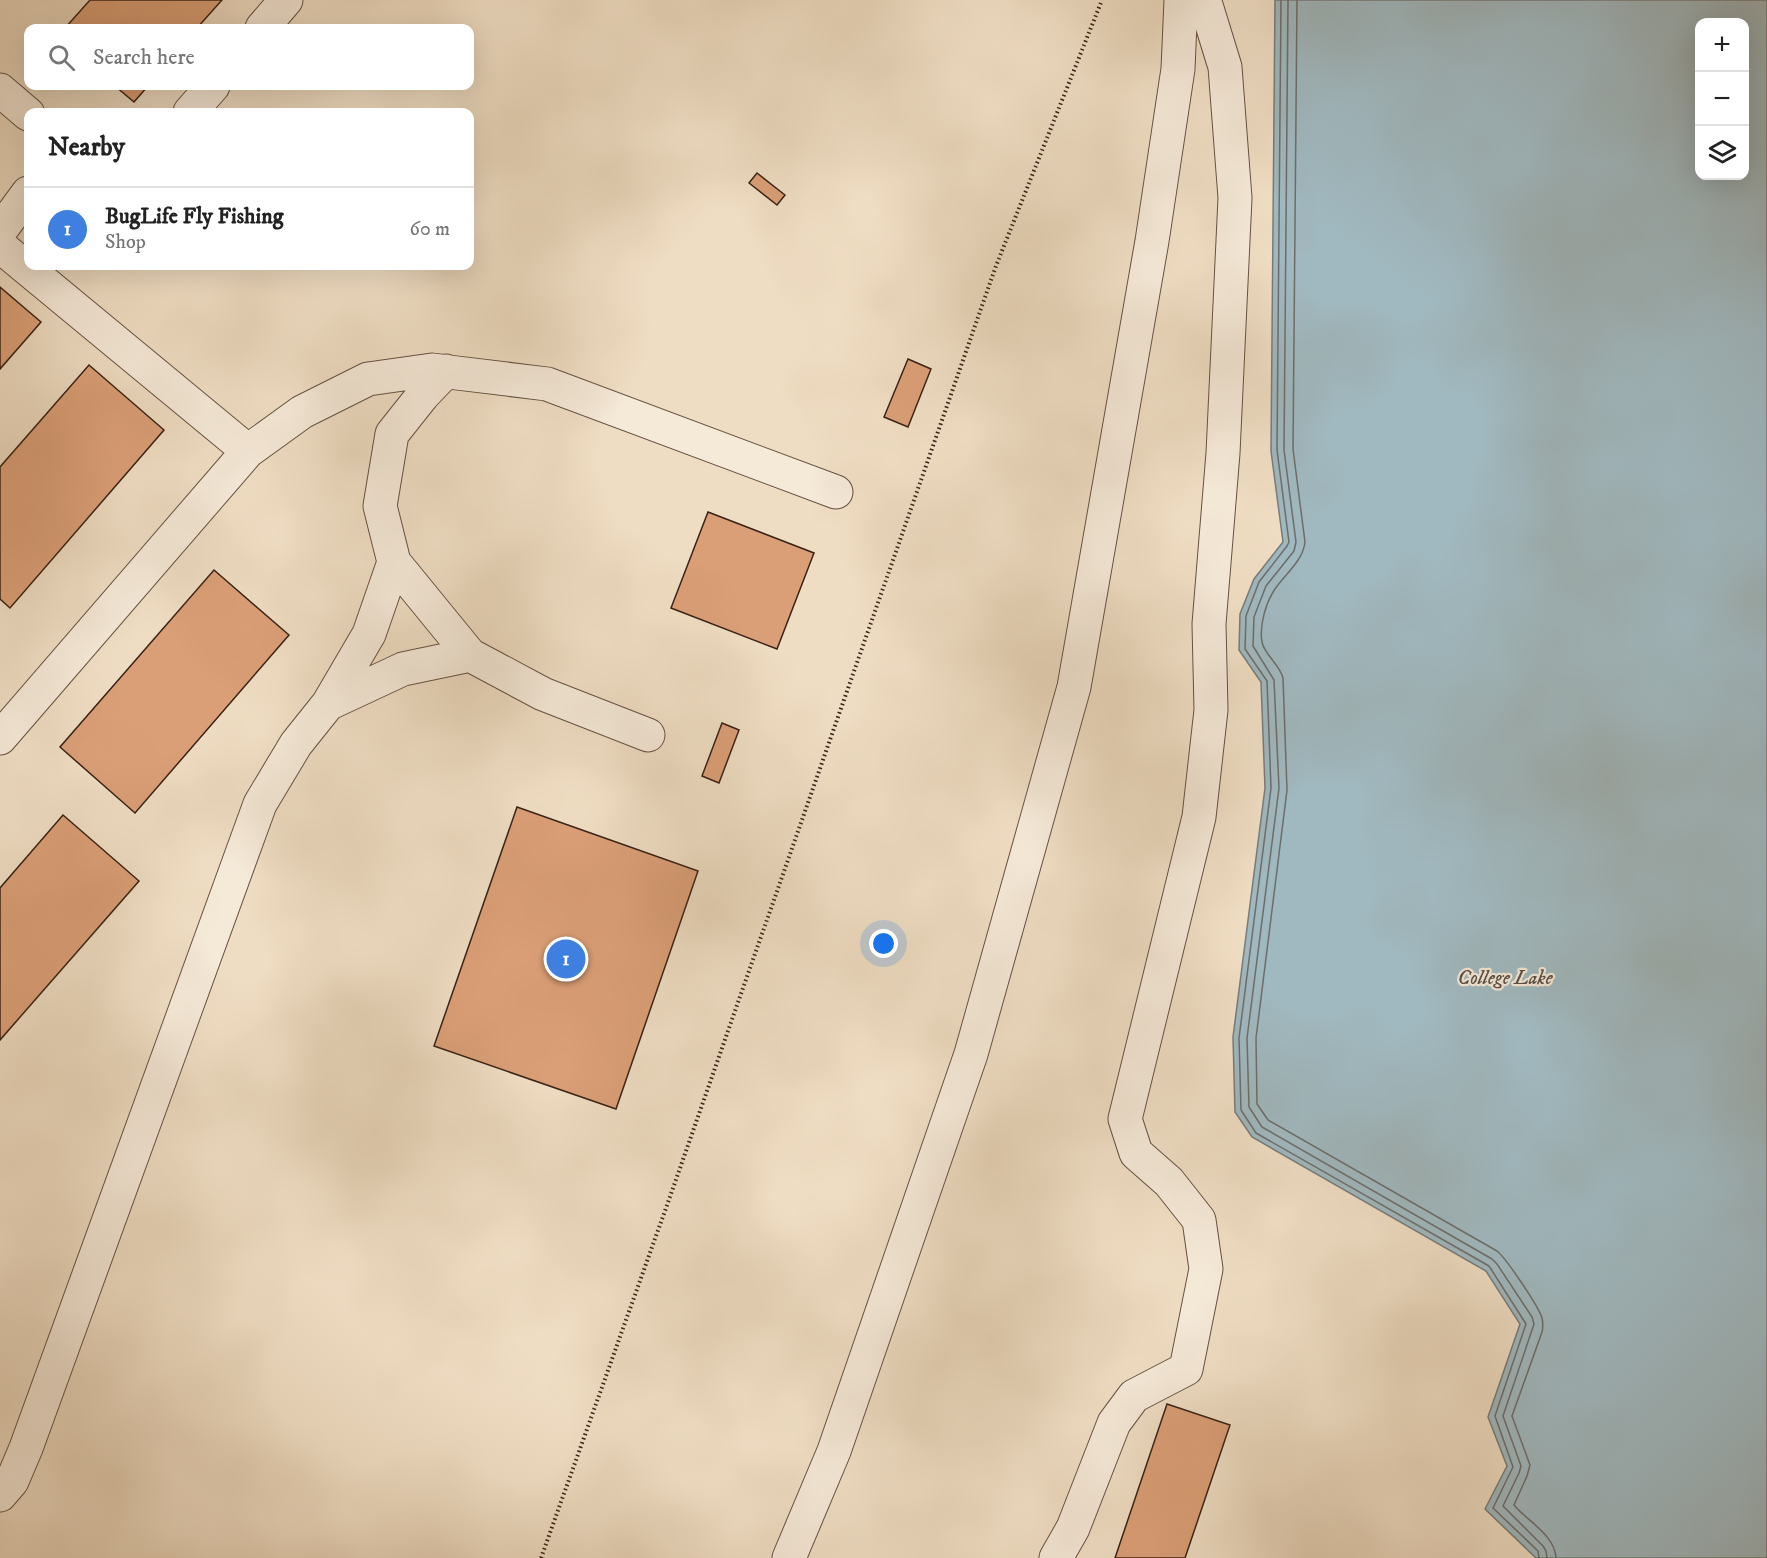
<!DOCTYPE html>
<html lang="en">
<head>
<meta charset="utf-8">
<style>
	body { margin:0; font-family:"IM FELL DW Pica",serif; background:#f2f2f2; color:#222 }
	.controls { position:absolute; right:18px; top:18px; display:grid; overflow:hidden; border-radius:12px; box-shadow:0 6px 24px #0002 }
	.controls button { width:54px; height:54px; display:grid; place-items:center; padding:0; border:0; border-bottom:2px solid #e0e0e0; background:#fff; color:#222; font:30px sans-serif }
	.you { position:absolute; left:884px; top:944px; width:21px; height:21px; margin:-15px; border:4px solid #fff; border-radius:50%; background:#1a73e8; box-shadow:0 0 0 9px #1a73e833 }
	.badge { display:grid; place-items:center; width:39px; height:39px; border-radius:50%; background:#111827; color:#fff; font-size:20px; font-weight:700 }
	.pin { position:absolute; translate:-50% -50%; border:3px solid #fff; box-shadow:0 2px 6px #0006 }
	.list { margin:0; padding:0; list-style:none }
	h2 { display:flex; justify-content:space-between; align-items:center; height:78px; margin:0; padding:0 24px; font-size:26px }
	h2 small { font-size:20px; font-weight:400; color:#767676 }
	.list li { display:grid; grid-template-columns:39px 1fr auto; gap:18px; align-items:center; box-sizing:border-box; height:84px; padding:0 24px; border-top:2px solid #e0e0e0 }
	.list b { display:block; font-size:22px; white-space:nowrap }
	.list p { margin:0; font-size:20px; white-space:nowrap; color:#767676 }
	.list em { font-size:20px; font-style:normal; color:#767676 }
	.icon { flex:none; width:33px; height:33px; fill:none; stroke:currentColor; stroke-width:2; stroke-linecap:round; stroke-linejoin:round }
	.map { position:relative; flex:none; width:1767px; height:1558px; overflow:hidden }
	.search { position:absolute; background:#fff; box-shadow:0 6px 24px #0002; left:24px; top:24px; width:450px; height:66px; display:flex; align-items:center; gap:15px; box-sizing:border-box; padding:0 21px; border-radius:12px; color:#767676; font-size:22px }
	.panel { position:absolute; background:#fff; box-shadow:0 6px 24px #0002; left:24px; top:108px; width:450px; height:162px; border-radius:12px }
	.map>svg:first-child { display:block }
</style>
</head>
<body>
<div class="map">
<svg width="1767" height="1558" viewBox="0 0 1767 1558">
	<rect width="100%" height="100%" fill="#efddc3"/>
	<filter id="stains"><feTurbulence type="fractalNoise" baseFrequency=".00333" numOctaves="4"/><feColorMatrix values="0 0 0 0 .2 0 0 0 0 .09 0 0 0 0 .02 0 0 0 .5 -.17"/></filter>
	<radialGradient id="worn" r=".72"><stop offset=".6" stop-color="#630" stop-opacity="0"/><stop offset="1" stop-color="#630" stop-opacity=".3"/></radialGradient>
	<path fill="#a0b8bf" stroke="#777c7c" stroke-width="1.5" fill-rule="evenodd" d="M 1275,0 L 1767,0 L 1767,1558 L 1536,1558 L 1485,1509 L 1507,1466 L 1488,1417 L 1520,1324 L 1486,1271 L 1252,1137 L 1235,1112 L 1233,1037 L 1265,788 L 1261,682 L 1239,650 L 1240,614 L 1254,579 L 1283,542 L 1271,451 ZM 1700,22 L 1744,22 L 1744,176 L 1700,176 Z"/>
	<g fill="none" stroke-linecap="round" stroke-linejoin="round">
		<path stroke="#6c6d6b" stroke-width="1.5" d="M 1281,0 L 1277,450 L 1289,542 L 1287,546 L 1259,582 L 1246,616 L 1245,649 L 1267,681 L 1271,788 L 1239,1038 L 1241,1110 L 1256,1133 L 1489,1266 L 1526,1324 L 1495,1416 L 1513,1467 L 1493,1508 L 1538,1551 L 1539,1558
			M 1288,0 L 1284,450 L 1296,542 L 1294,551 L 1266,586 L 1254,617 L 1253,646 L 1274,680 L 1279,788 L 1247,1038 L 1249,1107 L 1262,1127 L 1492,1259 L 1497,1264 L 1532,1317 L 1534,1324 L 1503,1416 L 1521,1466 L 1519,1473 L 1503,1506 L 1543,1546 L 1546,1551 L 1547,1558
			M 1297,0 L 1293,449 L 1305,542 C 1303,561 1285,574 1275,589 C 1266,602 1259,626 1262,642 C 1264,654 1280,665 1283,678 L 1287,790 L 1256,1038 L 1257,1104 L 1268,1120 L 1497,1251 C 1506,1258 1539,1307 1542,1318 C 1543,1323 1543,1328 1542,1332 L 1512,1416 L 1530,1465 L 1527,1476 L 1514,1505 C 1527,1521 1555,1535 1556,1558"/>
	</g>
	<path fill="#db9f77" stroke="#392217" stroke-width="1.5" d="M 90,0 L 222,0 L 197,28 L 65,28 Z
		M 115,86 L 148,86 L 134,102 Z
		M 757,173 L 785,195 L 777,205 L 749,183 Z
		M 0,287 L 41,322 L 0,369 Z
		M 908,359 L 931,369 L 908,427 L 884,417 Z
		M 89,365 L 164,430 L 10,608 L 0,599 L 0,467 Z
		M 708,512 L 814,553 L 777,649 L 671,608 Z
		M 214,570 L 289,635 L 135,813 L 60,747 Z
		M 722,723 L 739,730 L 719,783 L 702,776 Z
		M 517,807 L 698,871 L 616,1109 L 434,1046 Z
		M 63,815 L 139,881 L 0,1040 L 0,888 Z
		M 1167,1404 L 1230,1425 L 1185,1558 L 1115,1558 Z"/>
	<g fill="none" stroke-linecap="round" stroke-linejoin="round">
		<defs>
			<path id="minor" d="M 262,28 L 286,0
				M 0,90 L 28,114
				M 190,112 L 213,86
				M 0,231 L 28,193
				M 0,246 L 248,451
				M 394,562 L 470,655
				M 328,704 L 369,634 L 394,562 L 380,506 L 392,434 L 423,395 L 446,371
				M 0,738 L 248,451 L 302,412 L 368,379 L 432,370 L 547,384 L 836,492
				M 0,1495 L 12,1481 L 26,1448 L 260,804 L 296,744 L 328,704 L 403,669 L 470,655 L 543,694 L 648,735
				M 789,1558 L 834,1451 L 971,1054 L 1074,687 L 1152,241 L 1178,69 L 1181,0
				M 1056,1558 L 1073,1528 L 1114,1423 L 1134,1396 L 1186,1369 L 1206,1269 L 1199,1220 L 1169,1182 L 1136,1153 L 1125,1119 L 1199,817 L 1211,710 L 1209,624 L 1223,453 L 1235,198 L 1225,67 L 1205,2 L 1202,0"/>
		</defs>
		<use href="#minor" stroke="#665142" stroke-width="35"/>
		<path stroke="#392217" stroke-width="4" stroke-dasharray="1.5 3" stroke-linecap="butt" d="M 541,1558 L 666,1208 L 996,266 L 1102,0"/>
		<use href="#minor" stroke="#f5e9d8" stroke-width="33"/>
	</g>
	<g text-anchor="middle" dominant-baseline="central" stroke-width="4.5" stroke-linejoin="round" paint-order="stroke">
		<g font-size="20" font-style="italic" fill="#584f49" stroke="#f5e9d8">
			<text x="1505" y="978">College Lake</text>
		</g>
	</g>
	<rect width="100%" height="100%" filter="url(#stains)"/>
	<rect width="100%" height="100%" fill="url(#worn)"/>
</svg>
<div class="controls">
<button>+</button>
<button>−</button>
<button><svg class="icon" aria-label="layers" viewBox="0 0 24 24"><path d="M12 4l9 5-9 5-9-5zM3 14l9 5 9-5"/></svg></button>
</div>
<div class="you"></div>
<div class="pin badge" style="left:566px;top:959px;background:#3f7fe0">1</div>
<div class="search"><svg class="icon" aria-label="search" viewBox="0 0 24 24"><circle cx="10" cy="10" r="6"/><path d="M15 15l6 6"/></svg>Search here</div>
<section class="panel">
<h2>Nearby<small></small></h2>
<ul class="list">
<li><span class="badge" style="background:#3f7fe0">1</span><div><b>BugLife Fly Fishing</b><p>Shop</p></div><em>60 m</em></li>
</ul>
</section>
</div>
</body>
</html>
